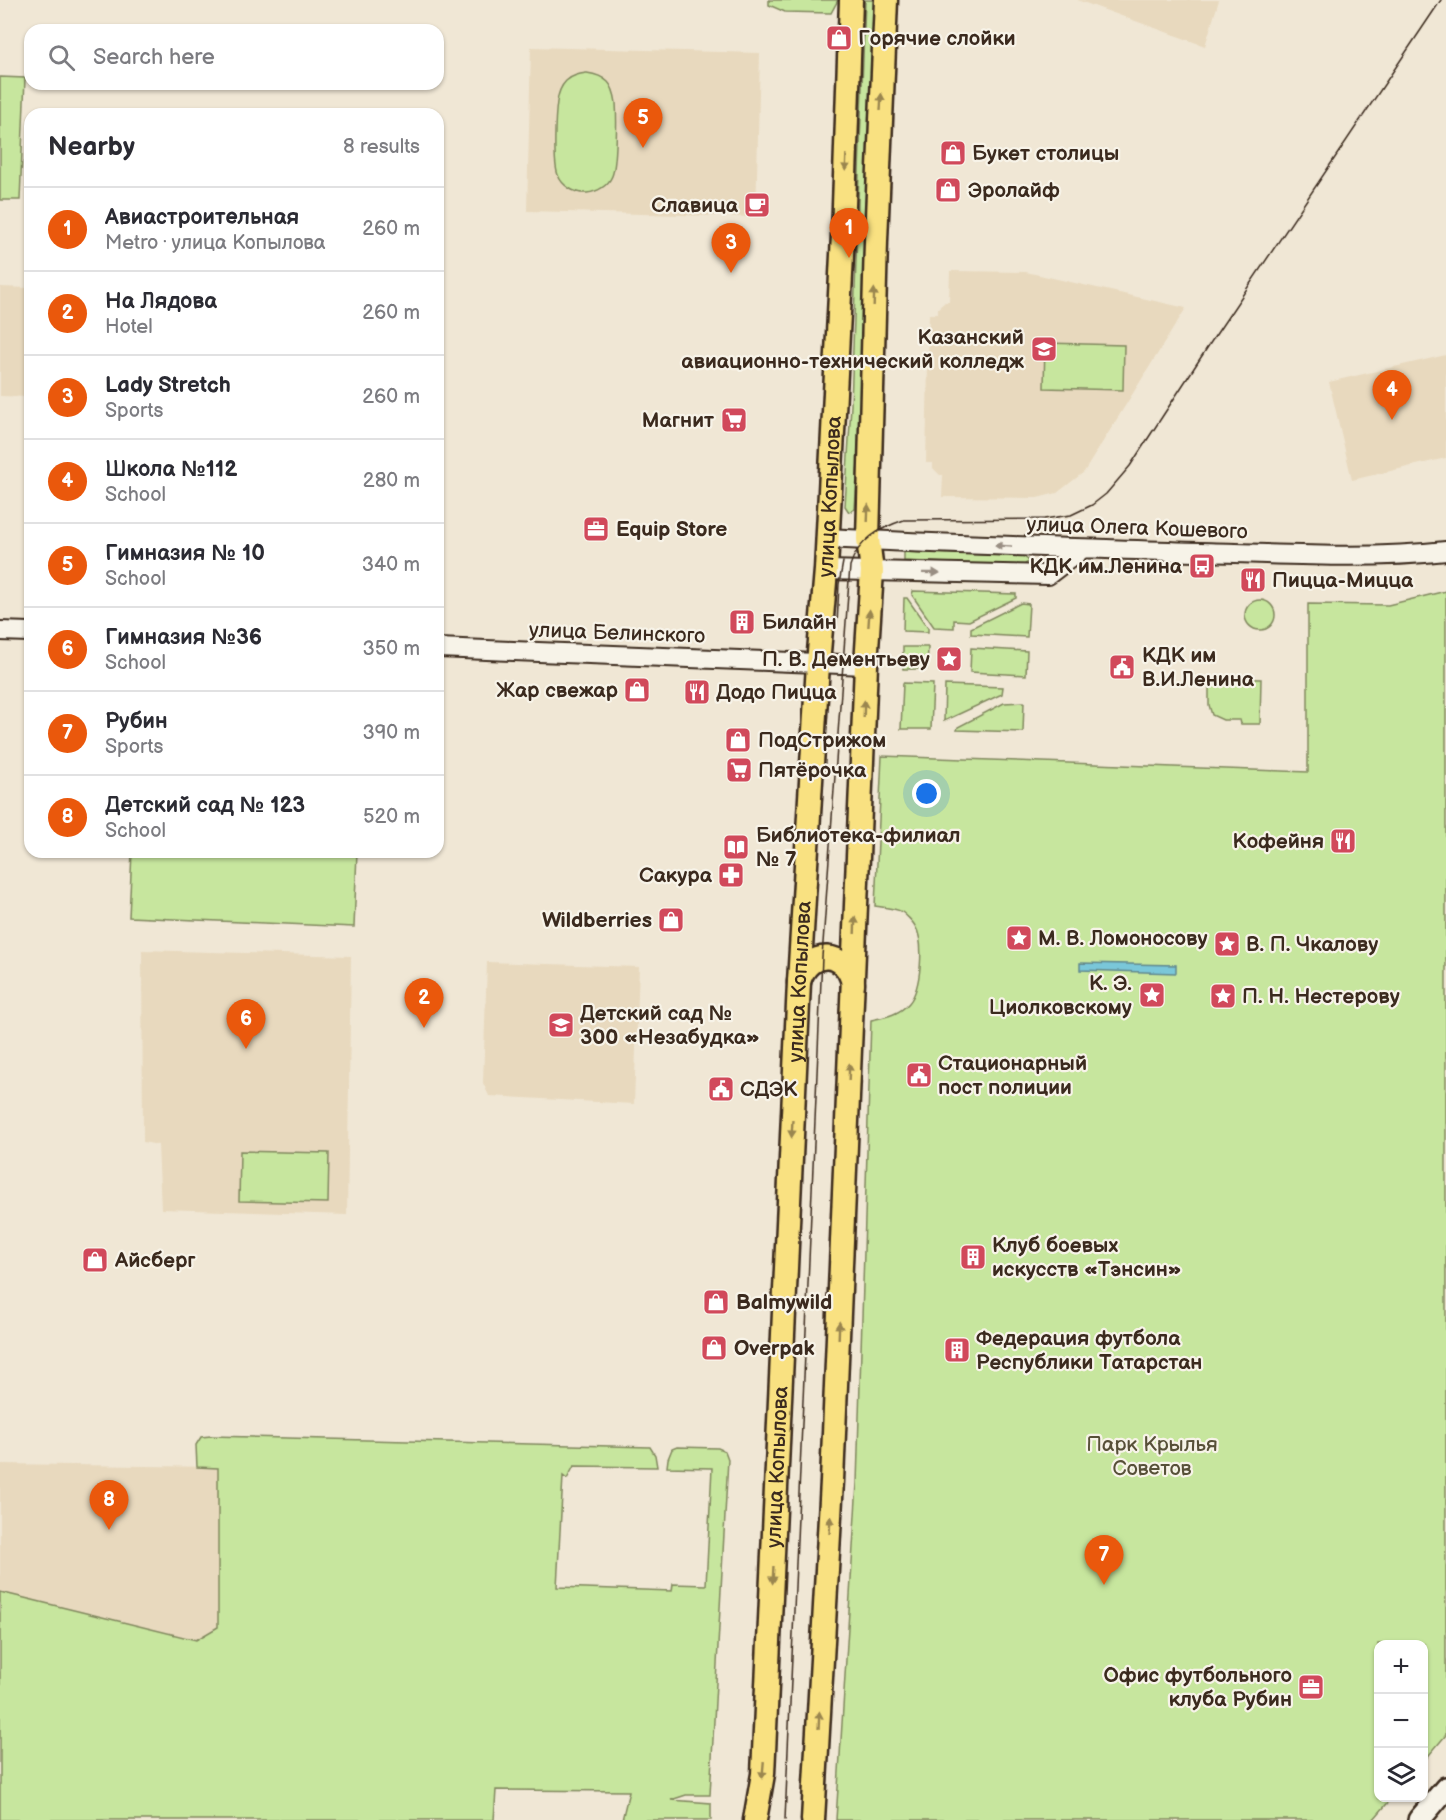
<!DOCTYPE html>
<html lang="en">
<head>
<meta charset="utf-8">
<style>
	body { margin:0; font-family:"Balsamiq Sans",sans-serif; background:#f7f7f7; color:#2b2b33 }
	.controls { position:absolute; right:18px; bottom:18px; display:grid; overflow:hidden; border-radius:12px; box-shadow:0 2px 4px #0004 }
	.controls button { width:54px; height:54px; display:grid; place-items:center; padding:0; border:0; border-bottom:2px solid #e1e1e2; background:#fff; color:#2b2b33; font:30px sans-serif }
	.you { position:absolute; left:927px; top:794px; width:21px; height:21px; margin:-15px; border:4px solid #fff; border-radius:50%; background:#1a73e8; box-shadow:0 0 0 9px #1a73e833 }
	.badge { display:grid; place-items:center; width:39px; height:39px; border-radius:50%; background:#ea580c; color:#fff; font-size:20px; font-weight:700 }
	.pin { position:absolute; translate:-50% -50px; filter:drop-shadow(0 2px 3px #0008) }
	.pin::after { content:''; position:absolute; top:32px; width:21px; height:18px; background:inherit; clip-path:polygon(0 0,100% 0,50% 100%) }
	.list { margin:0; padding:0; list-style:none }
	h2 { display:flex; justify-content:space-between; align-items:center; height:78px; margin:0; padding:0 24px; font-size:26px }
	h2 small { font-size:20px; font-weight:400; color:#7c7c81 }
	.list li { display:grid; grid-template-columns:39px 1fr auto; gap:18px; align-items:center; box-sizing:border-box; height:84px; padding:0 24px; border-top:2px solid #e1e1e2 }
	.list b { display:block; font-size:22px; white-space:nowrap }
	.list p { margin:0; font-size:20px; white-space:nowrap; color:#7c7c81 }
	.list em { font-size:20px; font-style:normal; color:#7c7c81 }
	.icon { flex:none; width:33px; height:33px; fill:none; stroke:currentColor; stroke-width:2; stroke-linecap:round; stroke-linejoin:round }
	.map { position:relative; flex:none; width:1446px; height:1820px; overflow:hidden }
	.search { position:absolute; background:#fff; box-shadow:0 2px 4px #0004; left:24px; top:24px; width:420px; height:66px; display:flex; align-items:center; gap:15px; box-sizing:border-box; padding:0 21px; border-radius:18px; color:#7c7c81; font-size:22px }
	.panel { position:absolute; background:#fff; box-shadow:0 2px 4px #0004; left:24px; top:108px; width:420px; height:750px; border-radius:18px }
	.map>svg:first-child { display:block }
</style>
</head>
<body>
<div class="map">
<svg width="1446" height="1820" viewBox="0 0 1446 1820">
	<rect width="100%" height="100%" fill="#f0e7d5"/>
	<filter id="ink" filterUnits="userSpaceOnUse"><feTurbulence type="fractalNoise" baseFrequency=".0167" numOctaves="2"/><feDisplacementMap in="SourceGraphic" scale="12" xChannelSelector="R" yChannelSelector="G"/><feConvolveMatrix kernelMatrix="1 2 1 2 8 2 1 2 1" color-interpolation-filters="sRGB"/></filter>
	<g filter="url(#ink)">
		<path fill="#e8d9be" d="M 1077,0 L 1219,0 L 1205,46 Z
			M 531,47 L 760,53 L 756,217 L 527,211 Z
			M 950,271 L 1026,272 L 1186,308 L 1084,472 L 1057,493 L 1037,498 L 942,497 L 943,475 L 940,475 L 933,468 L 933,463 L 926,463 L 929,314 L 938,314 L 938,308 L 945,302 L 949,302 Z
			M 0,287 L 30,288 L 30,397 L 0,396 Z
			M 1446,355 L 1446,458 L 1352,480 L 1329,382 Z
			M 142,950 L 351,956 L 347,1215 L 161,1209 L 158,1145 L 143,1142 Z
			M 487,962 L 639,967 L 634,1104 L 489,1096 L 483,1083 Z
			M 0,1464 L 218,1467 L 218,1627 L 196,1640 L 0,1592 Z"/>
		<path fill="#c7e69e" stroke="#81885e" stroke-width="1.5" d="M 769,0 L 838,0 L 831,13 L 785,12 L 769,5 Z
			M 865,0 L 876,0 L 858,461 L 855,509 L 849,512 L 845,506 L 851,406 Z
			M 587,73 C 595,74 602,76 608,82 C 613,87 615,96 616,103 C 617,117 617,164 612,176 C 608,186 597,192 587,193 C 575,194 562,186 558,175 C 553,163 555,116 557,102 C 558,94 561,86 566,81 C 572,75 580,74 587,73 Z
			M 0,77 L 25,78 L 20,200 L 0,200 Z
			M 1045,343 L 1124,345 L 1123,390 L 1044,388 Z
			M 904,552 L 1023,556 L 1029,561 L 1024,565 L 1014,566 L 904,561 Z
			M 913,591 L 1016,594 L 1016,598 L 969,621 L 954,620 L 954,628 L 934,627 L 912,595 Z
			M 1446,591 L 1446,1735 L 1424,1761 L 1424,1644 L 1378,1644 L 1378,1798 L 1392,1798 L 1373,1820 L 836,1820 L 857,1483 L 871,1020 C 885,1017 899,1015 909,1003 C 921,989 925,942 915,926 C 913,922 906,915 902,912 C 896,908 883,907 875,906 L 882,756 L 1308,772 L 1308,604 L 1388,605 Z
			M 904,598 L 907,598 L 928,628 L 928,632 L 903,631 Z
			M1245 615a15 15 0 1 1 30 0a15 15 0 1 1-30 0Z
			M 1021,603 L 1029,604 L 1027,637 L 971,634 L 971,628 Z
			M 903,647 L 928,647 L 927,669 L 903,669 Z
			M 971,648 L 1027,651 L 1026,675 L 970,672 Z
			M 1209,678 L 1261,679 L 1260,724 L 1241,724 L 1240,720 L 1223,720 L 1212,715 L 1209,705 Z
			M 903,683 L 933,684 L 931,729 L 901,729 Z
			M 945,685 L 1003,687 L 1002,694 L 944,721 Z
			M 1024,702 L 1023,732 L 957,730 L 958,727 L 1004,703 Z
			M 132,852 L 357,852 L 354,927 L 129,917 Z
			M 240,1151 L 329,1153 L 328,1203 L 239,1201 Z
			M 211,1436 L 650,1447 L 655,1455 L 657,1467 L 574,1466 L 567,1479 L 563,1476 L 557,1587 L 672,1591 L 673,1584 L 706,1585 L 712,1468 L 667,1467 L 668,1459 L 672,1449 L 677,1447 L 718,1448 L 725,1451 L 728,1459 L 710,1795 L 686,1795 L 671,1800 L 711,1803 L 711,1820 L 622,1820 L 629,1791 L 496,1790 L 494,1820 L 0,1820 L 0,1592 L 196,1640 L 218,1627 L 218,1468 L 197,1467 L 196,1445 L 201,1437 Z"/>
		<path fill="#7ac7d9" stroke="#61888e" stroke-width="1.5" d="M 1080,963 L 1176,965 L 1176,973 L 1080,970 Z"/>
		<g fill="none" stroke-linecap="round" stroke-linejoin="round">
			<defs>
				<path id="tertiary" d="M 827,538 C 952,545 1076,548 1200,552 C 1282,554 1365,560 1446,551
					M 826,570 L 1048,575 L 1082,549
					M 0,631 L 30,632
					M 438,648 L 866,665"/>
				<path id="secondary" d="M 1419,1820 L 1446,1788"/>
				<g id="primary">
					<path d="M 799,982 C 808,948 847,950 853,984"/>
					<path id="s1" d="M 755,1820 L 763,1774 L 799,982 L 818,664 L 826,570 L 843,235 L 851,0"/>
					<path d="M 813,1820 L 832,1481 L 866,665 L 872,571 L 868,539 L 876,241 L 886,0"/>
				</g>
			</defs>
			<use href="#tertiary" stroke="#3b2a1e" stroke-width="22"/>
			<use href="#secondary" stroke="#3b2a1e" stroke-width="26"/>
			<use href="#primary" stroke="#3b2a1e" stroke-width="27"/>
			<use href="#tertiary" stroke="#f7f3e8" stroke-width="18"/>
			<use href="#secondary" stroke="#f7f3e8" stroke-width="21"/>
			<use href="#primary" stroke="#f9e181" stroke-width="22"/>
			<path stroke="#3b2a1e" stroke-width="1.5" d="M 837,625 L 839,584 L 843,562
				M 785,1820 L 822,957 L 850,566 C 858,540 880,528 904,520 L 1044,519 L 1071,515 L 1092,505 L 1106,494 L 1130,466 L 1209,345 L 1441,0"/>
		</g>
		<defs><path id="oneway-solid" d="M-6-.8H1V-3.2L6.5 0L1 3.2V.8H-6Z" transform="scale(1.5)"/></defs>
		<g fill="#9a8650">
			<use href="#oneway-solid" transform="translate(881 102) rotate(-87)"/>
			<use href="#oneway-solid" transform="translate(846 163) rotate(92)"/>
			<use href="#oneway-solid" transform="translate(874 297) rotate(-88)"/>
			<use href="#oneway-solid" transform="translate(868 513) rotate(-88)"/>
			<use href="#oneway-solid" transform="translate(869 618) rotate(-86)"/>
			<use href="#oneway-solid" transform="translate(864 709) rotate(-88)"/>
			<use href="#oneway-solid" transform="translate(855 925) rotate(-88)"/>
			<use href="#oneway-solid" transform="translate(849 1072) rotate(-88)"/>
			<use href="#oneway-solid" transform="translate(792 1129) rotate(93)"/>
			<use href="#oneway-solid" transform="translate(839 1330) rotate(-88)"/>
			<use href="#oneway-solid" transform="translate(830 1525) rotate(-87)"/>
			<use href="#oneway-solid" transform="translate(773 1575) rotate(93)"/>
			<use href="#oneway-solid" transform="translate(819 1720) rotate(-87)"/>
			<use href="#oneway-solid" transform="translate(763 1770) rotate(95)"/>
		</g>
		<g fill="#998e83">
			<use href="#oneway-solid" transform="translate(1003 546) rotate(-177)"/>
			<use href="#oneway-solid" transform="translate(931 573) rotate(1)"/>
		</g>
	</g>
	<defs>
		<symbol id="shop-square" viewBox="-11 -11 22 22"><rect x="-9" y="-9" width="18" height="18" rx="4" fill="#d1495b" stroke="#f7f3e8"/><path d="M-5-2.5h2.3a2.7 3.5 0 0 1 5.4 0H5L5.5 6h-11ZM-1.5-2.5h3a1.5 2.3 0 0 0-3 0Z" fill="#fff"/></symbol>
		<symbol id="cafe-square" viewBox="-11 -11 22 22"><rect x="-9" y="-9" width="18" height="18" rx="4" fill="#d1495b" stroke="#f7f3e8"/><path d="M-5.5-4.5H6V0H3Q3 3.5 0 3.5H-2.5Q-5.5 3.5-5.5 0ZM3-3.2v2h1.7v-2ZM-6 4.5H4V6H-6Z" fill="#fff"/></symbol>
		<symbol id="university-square" viewBox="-11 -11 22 22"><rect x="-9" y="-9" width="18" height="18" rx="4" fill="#d1495b" stroke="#f7f3e8"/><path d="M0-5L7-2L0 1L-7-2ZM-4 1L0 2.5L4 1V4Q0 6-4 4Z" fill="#fff"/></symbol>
		<symbol id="supermarket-square" viewBox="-11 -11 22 22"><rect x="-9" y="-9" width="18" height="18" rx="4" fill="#d1495b" stroke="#f7f3e8"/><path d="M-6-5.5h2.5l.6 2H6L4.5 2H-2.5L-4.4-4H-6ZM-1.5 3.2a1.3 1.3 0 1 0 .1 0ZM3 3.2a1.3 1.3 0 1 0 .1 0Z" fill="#fff"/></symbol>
		<symbol id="office-square" viewBox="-11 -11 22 22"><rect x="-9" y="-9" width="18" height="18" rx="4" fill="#d1495b" stroke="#f7f3e8"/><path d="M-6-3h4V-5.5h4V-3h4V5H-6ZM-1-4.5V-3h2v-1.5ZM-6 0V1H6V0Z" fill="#fff"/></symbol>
		<symbol id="bus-square" viewBox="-11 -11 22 22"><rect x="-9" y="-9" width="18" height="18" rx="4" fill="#d1495b" stroke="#f7f3e8"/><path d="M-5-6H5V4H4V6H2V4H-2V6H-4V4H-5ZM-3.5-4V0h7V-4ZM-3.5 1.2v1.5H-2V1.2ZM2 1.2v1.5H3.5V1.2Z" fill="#fff"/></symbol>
		<symbol id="restaurant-square" viewBox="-11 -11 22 22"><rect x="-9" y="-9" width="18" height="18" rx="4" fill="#d1495b" stroke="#f7f3e8"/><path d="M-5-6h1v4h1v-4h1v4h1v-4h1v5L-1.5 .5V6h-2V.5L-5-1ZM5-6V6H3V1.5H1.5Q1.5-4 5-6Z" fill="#fff"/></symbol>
		<symbol id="building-square" viewBox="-11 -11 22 22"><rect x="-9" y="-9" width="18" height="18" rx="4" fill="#d1495b" stroke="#f7f3e8"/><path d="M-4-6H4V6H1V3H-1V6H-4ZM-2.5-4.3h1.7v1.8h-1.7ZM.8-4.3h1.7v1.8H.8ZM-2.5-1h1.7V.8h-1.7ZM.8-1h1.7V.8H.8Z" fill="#fff"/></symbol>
		<symbol id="sight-square" viewBox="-11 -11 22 22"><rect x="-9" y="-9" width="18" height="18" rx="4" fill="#d1495b" stroke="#f7f3e8"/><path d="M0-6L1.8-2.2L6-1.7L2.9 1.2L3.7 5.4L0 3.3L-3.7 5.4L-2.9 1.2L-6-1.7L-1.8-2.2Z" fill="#fff"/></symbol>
		<symbol id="civic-square" viewBox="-11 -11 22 22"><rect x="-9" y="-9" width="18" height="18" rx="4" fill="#d1495b" stroke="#f7f3e8"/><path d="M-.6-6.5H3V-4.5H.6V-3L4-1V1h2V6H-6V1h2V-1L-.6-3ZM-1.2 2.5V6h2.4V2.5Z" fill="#fff"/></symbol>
		<symbol id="library-square" viewBox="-11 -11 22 22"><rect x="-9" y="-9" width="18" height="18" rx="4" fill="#d1495b" stroke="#f7f3e8"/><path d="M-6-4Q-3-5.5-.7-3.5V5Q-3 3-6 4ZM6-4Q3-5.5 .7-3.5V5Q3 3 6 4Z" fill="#fff"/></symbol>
		<symbol id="pharmacy-square" viewBox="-11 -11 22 22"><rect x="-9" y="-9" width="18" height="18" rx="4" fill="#d1495b" stroke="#f7f3e8"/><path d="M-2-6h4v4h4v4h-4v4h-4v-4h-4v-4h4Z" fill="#fff"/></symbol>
		<symbol id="school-square" viewBox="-11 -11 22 22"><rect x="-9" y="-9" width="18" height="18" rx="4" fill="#d1495b" stroke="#f7f3e8"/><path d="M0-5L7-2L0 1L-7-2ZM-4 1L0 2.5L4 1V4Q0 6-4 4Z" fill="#fff"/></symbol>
	</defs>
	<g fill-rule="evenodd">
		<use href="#shop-square" x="824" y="23" width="30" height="30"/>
		<use href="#shop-square" x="938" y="138" width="30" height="30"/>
		<use href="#shop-square" x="933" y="175" width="30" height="30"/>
		<use href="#cafe-square" x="742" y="190" width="30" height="30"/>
		<use href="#university-square" x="1029" y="334" width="30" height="30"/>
		<use href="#supermarket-square" x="719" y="405" width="30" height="30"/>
		<use href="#office-square" x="581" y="514" width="30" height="30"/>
		<use href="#bus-square" x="1187" y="551" width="30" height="30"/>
		<use href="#restaurant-square" x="1238" y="565" width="30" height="30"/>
		<use href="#building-square" x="727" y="607" width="30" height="30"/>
		<use href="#sight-square" x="934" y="644" width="30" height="30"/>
		<use href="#civic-square" x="1107" y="652" width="30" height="30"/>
		<use href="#shop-square" x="622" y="675" width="30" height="30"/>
		<use href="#restaurant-square" x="682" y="677" width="30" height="30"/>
		<use href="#shop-square" x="723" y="725" width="30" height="30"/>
		<use href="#supermarket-square" x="724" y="755" width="30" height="30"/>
		<use href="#restaurant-square" x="1328" y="826" width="30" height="30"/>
		<use href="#library-square" x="721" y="832" width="30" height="30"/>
		<use href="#pharmacy-square" x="716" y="860" width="30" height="30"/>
		<use href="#shop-square" x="656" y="905" width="30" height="30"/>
		<use href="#sight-square" x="1004" y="923" width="30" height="30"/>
		<use href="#sight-square" x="1212" y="929" width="30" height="30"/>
		<use href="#sight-square" x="1137" y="980" width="30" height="30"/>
		<use href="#sight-square" x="1208" y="981" width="30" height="30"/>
		<use href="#school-square" x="546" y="1010" width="30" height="30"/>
		<use href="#civic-square" x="904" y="1060" width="30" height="30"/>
		<use href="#civic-square" x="706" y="1074" width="30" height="30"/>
		<use href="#building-square" x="958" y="1242" width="30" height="30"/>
		<use href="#shop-square" x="80" y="1245" width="30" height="30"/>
		<use href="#shop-square" x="701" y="1287" width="30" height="30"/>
		<use href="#shop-square" x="699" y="1333" width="30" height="30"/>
		<use href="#building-square" x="942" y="1335" width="30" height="30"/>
		<use href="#office-square" x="1296" y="1672" width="30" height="30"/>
	</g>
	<g text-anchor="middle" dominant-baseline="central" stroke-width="4.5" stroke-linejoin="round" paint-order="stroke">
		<g font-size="21" font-weight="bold" fill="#3b2a1e" stroke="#f7f3e8" text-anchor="start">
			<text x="858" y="38">Горячие слойки</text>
			<text x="972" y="153">Букет столицы</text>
			<text x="968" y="190">Эролайф</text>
			<text x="738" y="205" text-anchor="end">Славица</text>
			<text x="1024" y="337" text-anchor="end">Казанский<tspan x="1024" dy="24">авиационно-технический колледж</tspan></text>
			<text x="714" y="420" text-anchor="end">Магнит</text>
			<text x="616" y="529">Equip Store</text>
			<text x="1182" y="566" text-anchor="end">КДК им.Ленина</text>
			<text x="1272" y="580">Пицца-Мицца</text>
			<text x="762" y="622">Билайн</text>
			<text x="1142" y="655">КДК им<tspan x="1142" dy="24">В.И.Ленина</tspan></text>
			<text x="930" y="659" text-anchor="end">П. В. Дементьеву</text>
			<text x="618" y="690" text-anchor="end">Жар свежар</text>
			<text x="716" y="692">Додо Пицца</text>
			<text x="758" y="740">ПодСтрижом</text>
			<text x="758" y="770">Пятёрочка</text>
			<text x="756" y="835">Библиотека-филиал<tspan x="756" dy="24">№ 7</tspan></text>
			<text x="1324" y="841" text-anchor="end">Кофейня</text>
			<text x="712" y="875" text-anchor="end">Сакура</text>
			<text x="652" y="920" text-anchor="end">Wildberries</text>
			<text x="1038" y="938">М. В. Ломоносову</text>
			<text x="1246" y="944">В. П. Чкалову</text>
			<text x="1132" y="983" text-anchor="end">К. Э.<tspan x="1132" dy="24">Циолковскому</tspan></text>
			<text x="1242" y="996">П. Н. Нестерову</text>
			<text x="580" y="1013">Детский сад №<tspan x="580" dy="24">300 «Незабудка»</tspan></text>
			<text x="938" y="1063">Стационарный<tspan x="938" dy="24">пост полиции</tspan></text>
			<text x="740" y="1089">СДЭК</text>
			<text x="992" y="1245">Клуб боевых<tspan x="992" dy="24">искусств «Тэнсин»</tspan></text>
			<text x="115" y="1260">Айсберг</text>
			<text x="736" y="1302">Balmywild</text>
			<text x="976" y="1338">Федерация футбола<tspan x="976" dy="24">Республики Татарстан</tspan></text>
			<text x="734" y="1348">Overpak</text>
			<text x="1292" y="1675" text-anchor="end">Офис футбольного<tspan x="1292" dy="24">клуба Рубин</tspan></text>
		</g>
		<g font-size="21" fill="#3b2a1e" stroke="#f7f3e8">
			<text stroke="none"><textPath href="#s1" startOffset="1326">улица Копылова</textPath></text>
			<text transform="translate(1137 528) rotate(2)">улица Олега Кошевого</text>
			<text transform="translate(617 633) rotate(2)">улица Белинского</text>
			<text stroke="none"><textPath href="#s1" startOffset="840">улица Копылова</textPath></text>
			<text stroke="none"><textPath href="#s1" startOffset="354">улица Копылова</textPath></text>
		</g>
		<g font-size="21" fill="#575038" stroke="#f7f3e8">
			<text x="1152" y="1444">Парк Крылья<tspan x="1152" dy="24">Советов</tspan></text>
		</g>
	</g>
</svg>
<div class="controls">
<button>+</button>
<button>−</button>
<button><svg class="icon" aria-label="layers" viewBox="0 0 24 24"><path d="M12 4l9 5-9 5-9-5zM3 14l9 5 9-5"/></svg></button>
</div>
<div class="you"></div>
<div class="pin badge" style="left:849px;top:258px">1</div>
<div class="pin badge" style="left:424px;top:1028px">2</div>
<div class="pin badge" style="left:731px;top:273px">3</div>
<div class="pin badge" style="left:1392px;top:420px">4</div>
<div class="pin badge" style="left:643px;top:148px">5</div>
<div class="pin badge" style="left:246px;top:1049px">6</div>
<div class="pin badge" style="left:1104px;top:1585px">7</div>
<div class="pin badge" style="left:109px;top:1530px">8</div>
<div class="search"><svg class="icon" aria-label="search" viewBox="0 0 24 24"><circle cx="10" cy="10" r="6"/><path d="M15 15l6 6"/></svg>Search here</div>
<section class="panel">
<h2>Nearby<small>8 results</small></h2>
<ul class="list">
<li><span class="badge">1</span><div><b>Авиастроительная</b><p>Metro · улица Копылова</p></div><em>260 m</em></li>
<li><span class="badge">2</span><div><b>На Лядова</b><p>Hotel</p></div><em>260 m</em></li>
<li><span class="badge">3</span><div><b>Lady Stretch</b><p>Sports</p></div><em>260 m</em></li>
<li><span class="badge">4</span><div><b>Школа №112</b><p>School</p></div><em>280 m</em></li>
<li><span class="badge">5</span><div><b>Гимназия № 10</b><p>School</p></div><em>340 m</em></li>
<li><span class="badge">6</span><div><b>Гимназия №36</b><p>School</p></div><em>350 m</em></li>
<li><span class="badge">7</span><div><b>Рубин</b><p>Sports</p></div><em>390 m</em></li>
<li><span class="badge">8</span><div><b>Детский сад № 123</b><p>School</p></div><em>520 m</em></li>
</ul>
</section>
</div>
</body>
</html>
